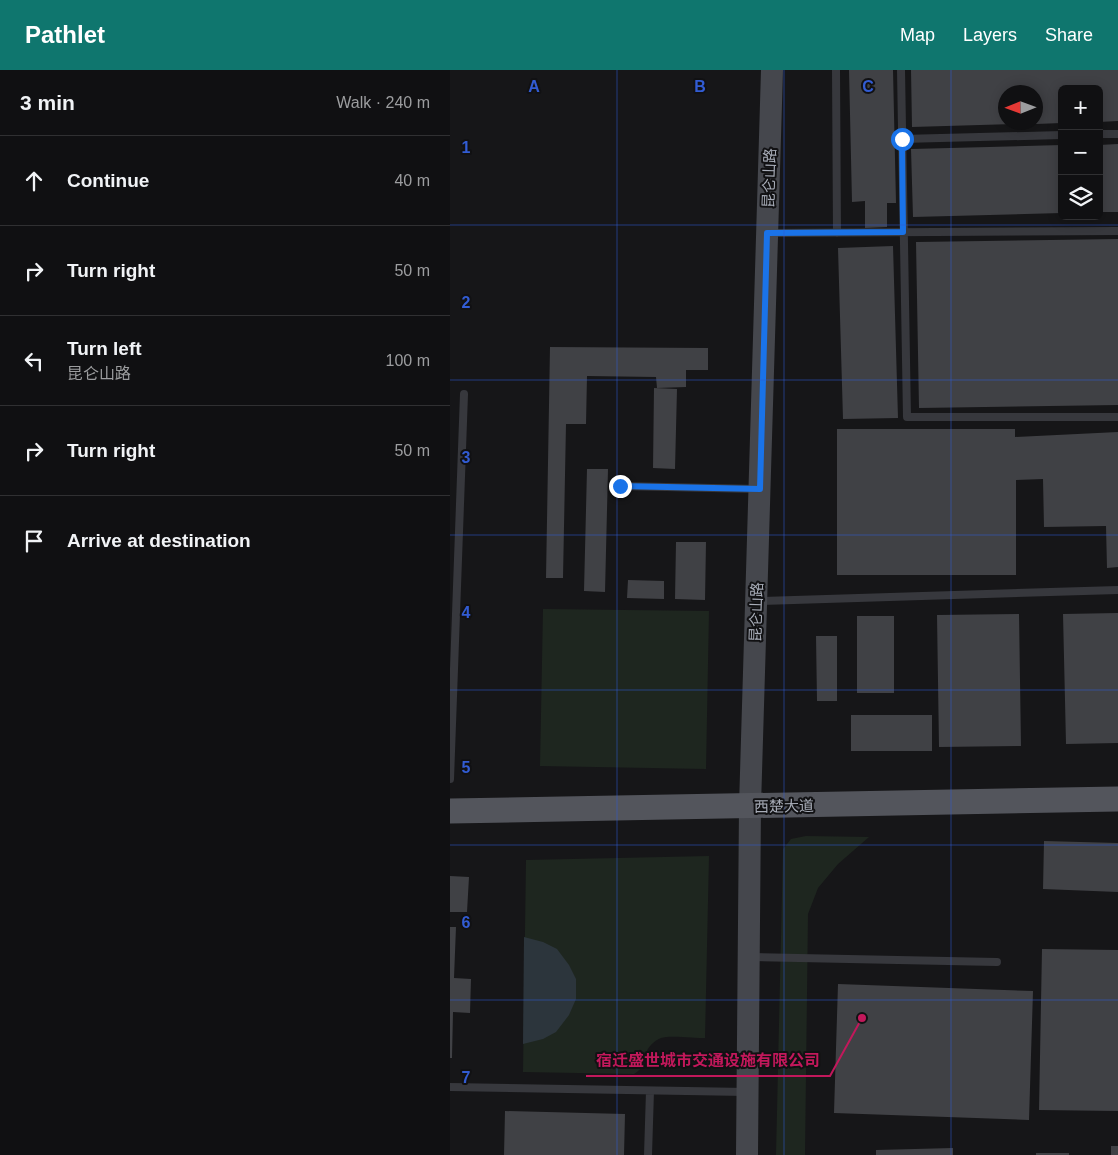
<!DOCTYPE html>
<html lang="en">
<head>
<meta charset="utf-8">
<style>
	body { margin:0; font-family:Arial,"Noto Sans SC",sans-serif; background:#1e1e20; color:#f1f3f6 }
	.controls { position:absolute; right:15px; top:15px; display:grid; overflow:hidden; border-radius:8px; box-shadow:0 2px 12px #0003 }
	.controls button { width:45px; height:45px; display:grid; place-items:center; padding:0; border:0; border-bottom:1px solid #303032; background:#101012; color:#f1f3f6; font:25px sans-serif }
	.compass { position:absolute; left:548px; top:15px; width:45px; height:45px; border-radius:50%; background:#101012; box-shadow:0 2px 12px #0003; rotate:269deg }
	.stop { position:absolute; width:15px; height:15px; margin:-11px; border:4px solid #1a73e8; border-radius:50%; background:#fff }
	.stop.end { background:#1a73e8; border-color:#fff; box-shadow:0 1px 5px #0008 }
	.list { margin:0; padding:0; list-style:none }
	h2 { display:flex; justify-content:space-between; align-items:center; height:65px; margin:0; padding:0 20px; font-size:21px }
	h2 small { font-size:16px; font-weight:400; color:#9c9d9f }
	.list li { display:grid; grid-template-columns:32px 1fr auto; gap:15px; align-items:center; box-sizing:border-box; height:90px; padding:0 20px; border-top:1px solid #303032 }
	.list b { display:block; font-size:19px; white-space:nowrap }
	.list p { margin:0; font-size:16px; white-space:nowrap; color:#9c9d9f }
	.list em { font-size:16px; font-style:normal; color:#9c9d9f }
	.icon { flex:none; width:28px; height:28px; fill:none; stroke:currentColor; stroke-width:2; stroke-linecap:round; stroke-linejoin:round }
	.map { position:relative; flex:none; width:668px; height:1085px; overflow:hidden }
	header { display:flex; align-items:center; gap:30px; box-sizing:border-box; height:70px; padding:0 25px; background:#0f766e; color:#fff }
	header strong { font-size:24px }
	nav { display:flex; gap:28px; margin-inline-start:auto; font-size:18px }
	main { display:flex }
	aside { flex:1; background:#101012 }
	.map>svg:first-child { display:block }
</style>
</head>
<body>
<header>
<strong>Pathlet</strong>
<nav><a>Map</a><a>Layers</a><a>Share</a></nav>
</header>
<main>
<aside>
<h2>3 min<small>Walk · 240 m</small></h2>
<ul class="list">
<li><svg class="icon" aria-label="ahead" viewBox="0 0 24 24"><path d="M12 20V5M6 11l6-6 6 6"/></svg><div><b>Continue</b></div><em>40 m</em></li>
<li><svg class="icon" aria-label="right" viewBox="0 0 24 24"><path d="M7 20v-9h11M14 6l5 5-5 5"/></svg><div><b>Turn right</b></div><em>50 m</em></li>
<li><svg class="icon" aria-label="left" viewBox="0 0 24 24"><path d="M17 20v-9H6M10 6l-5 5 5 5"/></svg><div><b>Turn left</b><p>昆仑山路</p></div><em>100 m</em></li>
<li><svg class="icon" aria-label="right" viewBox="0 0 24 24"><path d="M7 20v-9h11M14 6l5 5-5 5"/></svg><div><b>Turn right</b></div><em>50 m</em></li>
<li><svg class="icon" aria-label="arrive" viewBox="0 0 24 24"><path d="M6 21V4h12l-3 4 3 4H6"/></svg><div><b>Arrive at destination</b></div></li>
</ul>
</aside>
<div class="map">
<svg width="668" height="1085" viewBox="0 0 668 1085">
	<rect width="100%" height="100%" fill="#161618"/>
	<path fill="#1e261f" d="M 93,539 L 259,541 L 256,699 L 90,696 Z
		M 356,766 L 419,767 L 388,794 L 368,818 L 358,844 L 355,1085 L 326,1085 L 333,779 L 341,769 Z
		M 259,786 L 255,968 C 246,968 218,965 211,968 C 205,970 199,976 197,981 C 193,993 195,997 184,1004 L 73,1002 L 76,790 Z"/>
	<path fill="#2c353c" d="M 74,867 L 93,872 L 107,879 L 119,895 L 126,909 L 126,929 L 119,945 L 106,962 L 93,969 L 73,974 Z"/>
	<path fill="#404145" d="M 399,0 L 443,0 L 446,133 L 437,133 L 437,157 L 415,158 L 415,131 L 402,132 Z
		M 461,0 L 668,0 L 668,51 L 649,52 L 649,19 L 612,19 L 612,53 L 586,54 L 586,22 L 556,22 L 556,52 L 564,52 L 564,54 L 462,57 Z
		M 668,74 L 668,142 L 649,142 L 649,75 Z
		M 612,75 L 612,143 L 463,147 L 461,79 Z
		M 668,169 L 668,335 L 469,338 L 466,172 Z
		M 443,176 L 448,348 L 393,349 L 388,178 Z
		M 100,277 L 258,278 L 258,300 L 236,300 L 236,317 L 207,318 L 206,307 L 137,306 L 136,354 L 116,354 L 113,508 L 96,508 Z
		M 204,318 L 227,319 L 225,399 L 203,398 Z
		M 387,359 L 565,359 L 565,367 L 668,362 L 668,497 L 657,498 L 656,456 L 594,457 L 593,409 L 566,410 L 566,505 L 387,505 Z
		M 137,399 L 158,399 L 155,522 L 134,521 Z
		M 226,472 L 256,472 L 255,530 L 225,529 Z
		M 178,510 L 214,511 L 214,529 L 177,528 Z
		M 668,543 L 668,673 L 616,674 L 613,544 Z
		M 569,544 L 571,676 L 489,677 L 487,545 Z
		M 407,546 L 444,546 L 444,623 L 407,623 Z
		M 366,566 L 387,566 L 387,631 L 367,631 Z
		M 401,645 L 482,645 L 482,681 L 401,681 Z
		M 594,771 L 668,773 L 668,822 L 593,819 Z
		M 0,806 L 19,807 L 17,842 L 0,842 Z
		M 0,857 L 6,857 L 4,908 L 21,909 L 20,943 L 3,942 L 2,988 L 0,988 Z
		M 592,879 L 668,880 L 668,1041 L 589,1040 Z
		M 388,914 L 583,921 L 579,1050 L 384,1043 Z
		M 55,1041 L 175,1044 L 174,1085 L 54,1085 Z
		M 661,1076 L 668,1076 L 668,1085 L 661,1085 Z
		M 503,1078 L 503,1085 L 426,1085 L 426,1080 Z
		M 586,1083 L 619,1083 L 619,1085 L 586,1085 Z"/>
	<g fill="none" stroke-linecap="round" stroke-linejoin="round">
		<path stroke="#37383d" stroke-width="8" d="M 386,0 L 387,163
			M 451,0 L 457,347 L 668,347
			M 649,64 L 668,64
			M 452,69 L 612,65
			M 319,163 L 668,161
			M 170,416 L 308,419
			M 308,531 L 668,520
			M 0,709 L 14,324
			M 301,887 L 547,892
			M 0,1017 L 296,1022
			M 198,1085 L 200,1021"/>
		<path stroke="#45474d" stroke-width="22" d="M 297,1085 L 300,736 L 322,0"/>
		<path stroke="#53555c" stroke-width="25" d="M 0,741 L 668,729"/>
	</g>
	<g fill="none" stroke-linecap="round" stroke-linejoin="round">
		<path stroke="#1a73e8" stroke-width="6" d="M 170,416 L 310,419 L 317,163 L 453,162 L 452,69"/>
	</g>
	<path fill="none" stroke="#325cd3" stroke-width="1" stroke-opacity="0.55" d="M 167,0 L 167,1085M 334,0 L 334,1085M 501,0 L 501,1085M 0,155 L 668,155M 0,310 L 668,310M 0,465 L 668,465M 0,620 L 668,620M 0,775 L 668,775M 0,930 L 668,930"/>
	<g text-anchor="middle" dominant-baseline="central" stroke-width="4" stroke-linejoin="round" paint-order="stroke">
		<g font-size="15" fill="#a8adb8" stroke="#111113">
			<text transform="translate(319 108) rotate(-88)">昆仑山路</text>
			<text transform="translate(306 542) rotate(-88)">昆仑山路</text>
			<text transform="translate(334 736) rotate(-1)">西楚大道</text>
		</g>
	</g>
	<g font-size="16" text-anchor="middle" font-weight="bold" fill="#325cd3" stroke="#111113" stroke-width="4" stroke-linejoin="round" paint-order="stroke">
		<text x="84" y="22">A</text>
		<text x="250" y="22">B</text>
		<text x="418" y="22">C</text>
		<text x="16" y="83">1</text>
		<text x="16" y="238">2</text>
		<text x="16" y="393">3</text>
		<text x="16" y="548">4</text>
		<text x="16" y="703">5</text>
		<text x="16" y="858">6</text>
		<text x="16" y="1013">7</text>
	</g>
	<path fill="none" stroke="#c2185b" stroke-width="2" d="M412 948L380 1006H136"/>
	<circle fill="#c2185b" stroke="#111113" stroke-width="2" cx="412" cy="948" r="5"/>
	<g font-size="16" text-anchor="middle" font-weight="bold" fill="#c2185b" stroke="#111113" stroke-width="4" stroke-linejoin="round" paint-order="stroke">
		<text x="258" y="996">宿迁盛世城市交通设施有限公司</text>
	</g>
</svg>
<div class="controls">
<button>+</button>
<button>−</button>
<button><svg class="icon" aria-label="layers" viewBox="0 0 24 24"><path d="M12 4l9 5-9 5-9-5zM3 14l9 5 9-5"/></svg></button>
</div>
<svg class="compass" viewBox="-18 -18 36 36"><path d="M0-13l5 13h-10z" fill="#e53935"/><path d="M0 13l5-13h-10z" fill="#9c9d9f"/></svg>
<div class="stop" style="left:452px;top:69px"></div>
<div class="stop end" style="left:170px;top:416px"></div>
</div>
</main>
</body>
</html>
